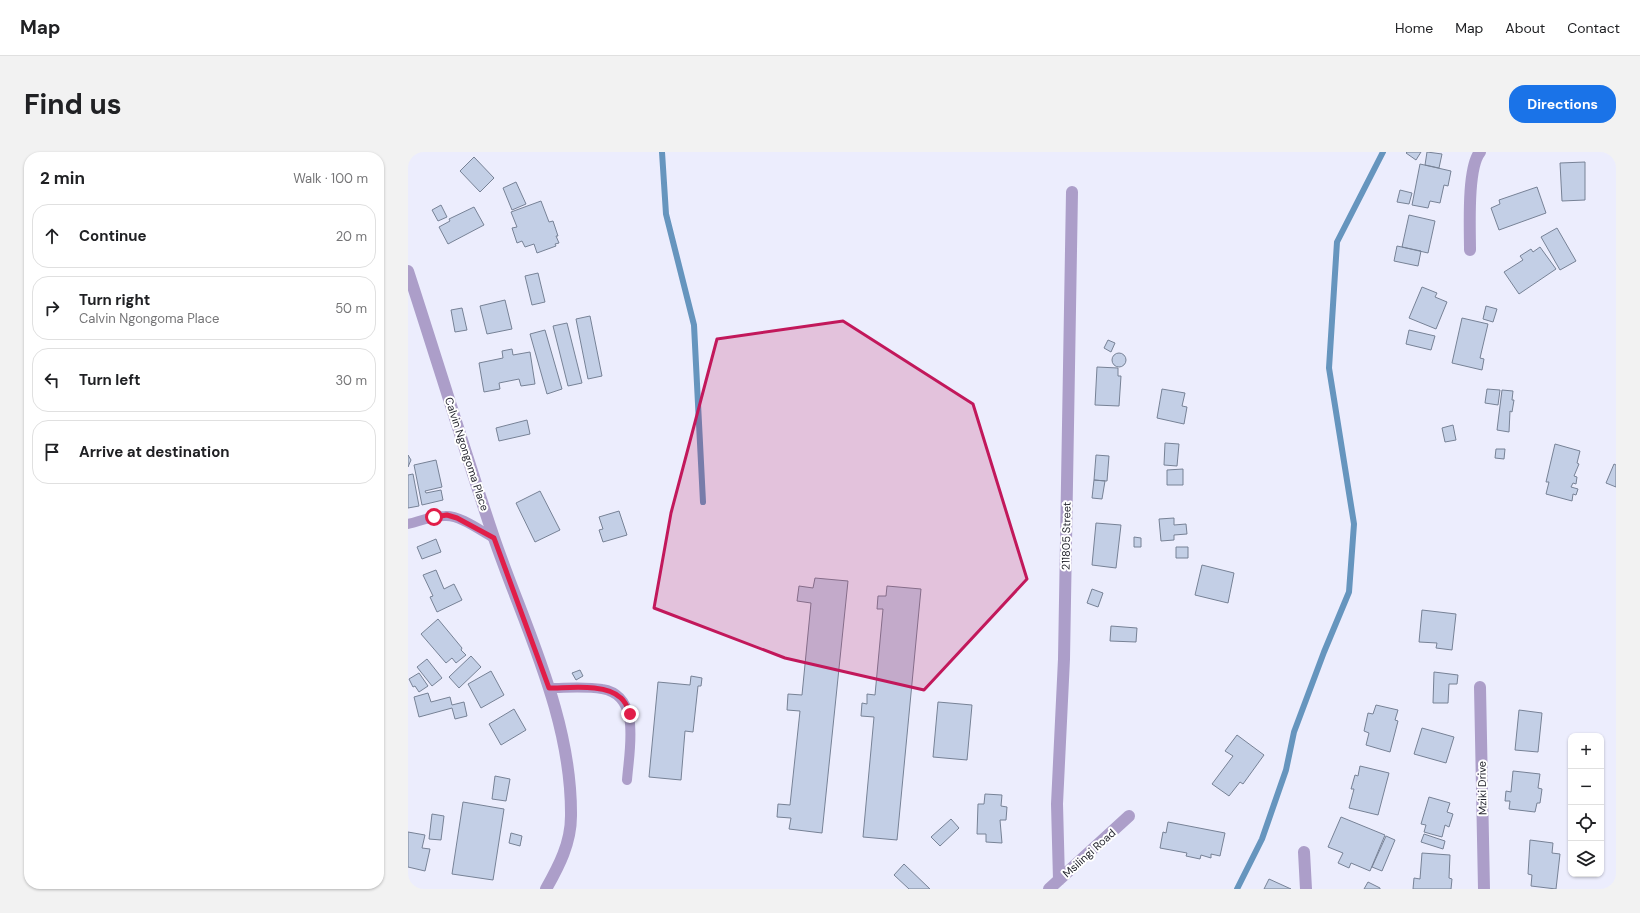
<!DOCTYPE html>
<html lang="en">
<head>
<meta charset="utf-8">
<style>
	body { margin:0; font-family:"DM Sans",sans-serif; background:#f2f2f2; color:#202124 }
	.controls { position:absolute; right:12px; bottom:12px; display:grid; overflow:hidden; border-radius:8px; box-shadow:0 1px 3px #0004 }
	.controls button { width:36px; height:36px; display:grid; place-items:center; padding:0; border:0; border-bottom:1px solid #e0e0e0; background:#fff; color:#202124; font:20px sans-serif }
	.stop { position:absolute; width:12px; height:12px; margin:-9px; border:3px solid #e11d48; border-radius:50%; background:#fff }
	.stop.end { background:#e11d48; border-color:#fff; box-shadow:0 1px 4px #0008 }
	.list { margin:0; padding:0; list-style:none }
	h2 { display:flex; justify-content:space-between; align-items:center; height:52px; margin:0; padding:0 16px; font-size:17px }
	h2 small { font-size:13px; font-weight:400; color:#757577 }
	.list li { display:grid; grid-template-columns:26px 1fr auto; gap:12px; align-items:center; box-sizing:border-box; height:64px; margin:0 8px 8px; padding:0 8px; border:1px solid #e0e0e0; border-radius:16px }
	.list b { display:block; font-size:15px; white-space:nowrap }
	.list p { margin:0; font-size:13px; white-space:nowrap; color:#757577 }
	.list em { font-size:13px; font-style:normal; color:#757577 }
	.icon { flex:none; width:22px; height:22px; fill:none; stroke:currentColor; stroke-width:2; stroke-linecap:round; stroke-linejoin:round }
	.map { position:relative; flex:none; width:1208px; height:737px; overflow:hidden; border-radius:16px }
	header { display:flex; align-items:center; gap:24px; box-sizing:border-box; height:56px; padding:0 20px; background:#fff; border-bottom:1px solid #e0e0e0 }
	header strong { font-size:19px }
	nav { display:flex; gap:22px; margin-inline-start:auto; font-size:14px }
	.intro { display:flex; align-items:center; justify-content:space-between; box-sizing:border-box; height:96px; padding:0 24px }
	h1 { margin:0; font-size:28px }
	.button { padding:10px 18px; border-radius:16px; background:#1a73e8; color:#fff; font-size:14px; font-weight:700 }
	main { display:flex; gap:24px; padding:0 24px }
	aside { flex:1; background:#fff; border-radius:16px; box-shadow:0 1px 3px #0004 }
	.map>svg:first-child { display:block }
</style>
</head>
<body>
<header>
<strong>Map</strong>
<nav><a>Home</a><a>Map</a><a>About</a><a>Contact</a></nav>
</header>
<div class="intro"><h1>Find us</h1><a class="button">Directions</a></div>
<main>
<aside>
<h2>2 min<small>Walk · 100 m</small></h2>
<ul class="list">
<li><svg class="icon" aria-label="ahead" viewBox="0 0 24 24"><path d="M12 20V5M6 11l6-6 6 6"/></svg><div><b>Continue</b></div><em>20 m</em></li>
<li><svg class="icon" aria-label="right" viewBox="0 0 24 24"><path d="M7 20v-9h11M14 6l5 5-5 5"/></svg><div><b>Turn right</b><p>Calvin Ngongoma Place</p></div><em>50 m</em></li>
<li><svg class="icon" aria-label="left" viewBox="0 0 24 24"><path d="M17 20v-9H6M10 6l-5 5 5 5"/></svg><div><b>Turn left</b></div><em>30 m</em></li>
<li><svg class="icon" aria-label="arrive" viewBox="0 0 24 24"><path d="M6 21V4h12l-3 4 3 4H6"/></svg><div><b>Arrive at destination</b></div></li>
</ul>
</aside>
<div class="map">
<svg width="1208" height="737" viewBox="0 0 1208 737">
	<rect width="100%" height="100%" fill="#ecedfd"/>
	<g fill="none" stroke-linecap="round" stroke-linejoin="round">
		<path stroke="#6695be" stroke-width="6" d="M 254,0 L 258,62 L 286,173 L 295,350
			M 829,737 L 854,687 L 878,618 L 886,580 L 916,500 L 941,440 L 946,372 L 921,216 L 929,90 L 975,0"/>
	</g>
	<path fill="#c3cfe6" stroke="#778296" d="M 999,0 L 1013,0 L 1008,8 L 998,1 Z
		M 1019,0 L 1034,2 L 1031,16 L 1017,13 Z
		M 66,5 L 86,26 L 72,40 L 52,19 Z
		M 1177,10 L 1177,48 L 1154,49 L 1152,11 Z
		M 1012,12 L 1043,19 L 1040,34 L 1036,33 L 1032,51 L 1022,49 L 1020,56 L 1004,53 Z
		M 108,30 L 118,52 L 104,58 L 95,36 Z
		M 1129,35 L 1138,61 L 1091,78 L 1083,56 L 1092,52 L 1091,48 Z
		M 992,38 L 1004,41 L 1001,52 L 989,50 Z
		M 133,49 L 141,70 L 145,69 L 150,84 L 148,84 L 151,91 L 147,92 L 148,94 L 129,101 L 126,92 L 117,95 L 114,89 L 109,91 L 104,76 L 109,75 L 103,60 Z
		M 33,53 L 39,65 L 30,69 L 24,58 Z
		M 66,55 L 76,73 L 40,92 L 31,75 L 42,69 L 41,67 Z
		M 1001,63 L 1027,69 L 1020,101 L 994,95 Z
		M 1149,76 L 1168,109 L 1152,118 L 1133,85 Z
		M 989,94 L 1013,99 L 1010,114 L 986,109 Z
		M 1132,95 L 1148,117 L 1111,142 L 1096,120 L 1115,108 L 1112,104 L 1123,97 L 1125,100 Z
		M 130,121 L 137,150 L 124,153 L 117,124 Z
		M 1014,135 L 1029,141 L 1027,145 L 1039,150 L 1028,177 L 1001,166 Z
		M 97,148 L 104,177 L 79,182 L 72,154 Z
		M 1078,154 L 1089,157 L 1085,170 L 1075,167 Z
		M 54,156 L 59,178 L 47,180 L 43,158 Z
		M 182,164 L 194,224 L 180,227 L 168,167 Z
		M 1054,166 L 1080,172 L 1072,206 L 1076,207 L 1074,218 L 1044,211 Z
		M 159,171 L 174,231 L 160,234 L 145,174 Z
		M 137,178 L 154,237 L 139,242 L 122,182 Z
		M 1001,178 L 1027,184 L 1023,198 L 998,192 Z
		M 700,188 L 707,191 L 703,200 L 696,196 Z
		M 104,197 L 105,203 L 122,200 L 127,232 L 113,234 L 111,227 L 91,231 L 92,237 L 76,240 L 71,211 L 95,206 L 94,199 Z
		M704 208a7 7 0 1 1 14 0a7 7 0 1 1-14 0Z
		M 689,215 L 710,216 L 710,224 L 713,224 L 711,254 L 687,253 Z
		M 754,237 L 777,241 L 774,254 L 779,255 L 776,272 L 749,266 Z
		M 1079,237 L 1092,238 L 1090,253 L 1077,251 Z
		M 1094,238 L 1105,239 L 1104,248 L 1106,248 L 1104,260 L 1102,259 L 1101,280 L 1089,278 Z
		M 119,268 L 122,282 L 91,289 L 88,276 Z
		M 1045,273 L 1048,288 L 1037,290 L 1034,276 Z
		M 757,291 L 771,292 L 769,314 L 756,313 Z
		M 1147,292 L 1172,299 L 1169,311 L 1171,312 L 1166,324 L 1169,325 L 1168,332 L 1165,331 L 1163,335 L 1170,337 L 1168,343 L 1165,342 L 1164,349 L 1138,342 L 1141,330 L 1138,330 Z
		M 1088,297 L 1097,297 L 1096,307 L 1087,306 Z
		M 0,303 L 3,308 L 0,315 Z
		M 688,303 L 701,304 L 699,329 L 686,328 Z
		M 28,308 L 34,335 L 17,339 L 18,341 L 33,338 L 35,348 L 14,353 L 6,313 Z
		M 1206,312 L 1208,313 L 1208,335 L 1198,331 Z
		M 775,317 L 775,333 L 759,333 L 759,318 Z
		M 5,322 L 11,354 L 0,356 L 0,323 Z
		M 686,328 L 697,329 L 694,347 L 684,346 Z
		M 132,339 L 152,378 L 127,390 L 108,351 Z
		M 211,359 L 219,383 L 195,390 L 191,378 L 195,377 L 191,365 Z
		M 766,366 L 766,373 L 778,372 L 779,382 L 766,383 L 766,388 L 753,389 L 751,367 Z
		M 688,371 L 713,373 L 708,416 L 684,413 Z
		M 726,385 L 733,386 L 733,395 L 726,395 Z
		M 28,387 L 33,400 L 14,407 L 9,395 Z
		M 768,395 L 780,395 L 780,406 L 768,406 Z
		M 794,413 L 826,421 L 820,451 L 787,443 Z
		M 28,418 L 36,437 L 46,432 L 54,448 L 29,460 L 22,445 L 25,444 L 15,423 Z
		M 407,426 L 440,429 L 414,681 L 381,677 L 383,666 L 369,665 L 370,652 L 382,653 L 392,559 L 379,558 L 380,542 L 394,543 L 403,451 L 389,449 L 391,434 L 405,436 Z
		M 479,434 L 513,437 L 489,688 L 455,685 L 466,565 L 453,564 L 454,551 L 459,552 L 459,542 L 467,543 L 475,457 L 469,457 L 470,444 L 478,444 Z
		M 684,437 L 695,441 L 690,455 L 679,451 Z
		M 1014,458 L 1048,462 L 1044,498 L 1028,496 L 1029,491 L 1011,490 Z
		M 30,467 L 54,496 L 53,498 L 58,503 L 48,511 L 44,506 L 38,511 L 13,482 Z
		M 703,474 L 729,476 L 728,490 L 702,489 Z
		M 63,504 L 73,515 L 51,536 L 41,525 Z
		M 19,507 L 34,526 L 24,534 L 9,515 Z
		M 172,518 L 175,524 L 168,528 L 164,521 Z
		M 83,519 L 96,543 L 73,556 L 60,532 Z
		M 1026,520 L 1050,523 L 1049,532 L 1041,532 L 1040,551 L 1025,551 Z
		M 11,521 L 20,534 L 11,540 L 7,534 L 5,535 L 1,527 Z
		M 283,524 L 294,526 L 293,534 L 290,534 L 285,580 L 277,579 L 273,628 L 241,625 L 250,530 L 282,533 Z
		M 20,541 L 23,550 L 42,545 L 44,553 L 56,550 L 59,564 L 47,567 L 44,556 L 11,565 L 6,545 Z
		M 530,550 L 564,553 L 559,608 L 525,605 Z
		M 968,553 L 990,558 L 987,568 L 990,569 L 982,600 L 958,593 L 961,581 L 956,579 L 960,561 L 965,562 Z
		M 106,557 L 118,578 L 93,593 L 81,572 Z
		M 1111,558 L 1134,561 L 1130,600 L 1107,598 Z
		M 1014,576 L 1046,585 L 1038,611 L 1006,602 Z
		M 829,583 L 856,603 L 835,632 L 832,630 L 821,644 L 804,632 L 825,604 L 817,599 Z
		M 952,614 L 981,621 L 970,663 L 941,656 L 946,637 L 943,637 L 947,623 L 950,624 Z
		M 1105,619 L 1132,622 L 1130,636 L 1134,637 L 1132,651 L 1129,651 L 1127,660 L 1101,657 L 1102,649 L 1097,649 L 1098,639 L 1103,640 Z
		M 87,624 L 102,627 L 98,649 L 84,647 Z
		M 577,642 L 594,643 L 593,654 L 599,655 L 598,668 L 592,668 L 594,691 L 578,690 L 578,682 L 569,682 L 570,652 L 576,652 Z
		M 1021,645 L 1042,651 L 1039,660 L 1045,662 L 1041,675 L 1037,673 L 1034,685 L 1016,680 L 1018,673 L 1013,672 Z
		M 55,650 L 96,657 L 85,728 L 44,722 Z
		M 24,662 L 36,664 L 33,688 L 21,687 Z
		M 933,665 L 977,683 L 962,719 L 943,711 L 941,716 L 930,711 L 935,701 L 920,695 Z
		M 543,667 L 551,676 L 532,694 L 523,685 Z
		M 760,670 L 817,681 L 812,704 L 803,702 L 803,706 L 793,703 L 792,707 L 778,704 L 779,701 L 752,696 L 755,680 L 758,681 Z
		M 0,680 L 17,683 L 14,696 L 22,697 L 17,719 L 0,715 Z
		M 103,681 L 114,684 L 112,694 L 101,691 Z
		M 1016,682 L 1037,689 L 1035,697 L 1013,690 Z
		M 978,684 L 987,688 L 974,719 L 964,715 Z
		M 1122,688 L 1145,691 L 1144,701 L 1152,702 L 1148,737 L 1123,734 L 1124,723 L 1120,722 Z
		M 1014,701 L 1042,703 L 1041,726 L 1044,727 L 1043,737 L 1005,737 L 1006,726 L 1012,727 Z
		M 496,712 L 522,737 L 501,737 L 486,723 Z
		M 861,727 L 883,737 L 856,737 Z
		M 960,730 L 972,736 L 972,737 L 956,737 Z"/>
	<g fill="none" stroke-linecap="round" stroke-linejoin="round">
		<path stroke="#ac9ec9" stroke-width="10" d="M 0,372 C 12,369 24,364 37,364 C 52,363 73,379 86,386
			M 141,536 C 158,536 177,534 194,537 C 234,543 221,599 219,628"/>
		<path stroke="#ac9ec9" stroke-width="12" d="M 1062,98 C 1062,76 1059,16 1072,0
			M 0,119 C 29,208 56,297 86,386 C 117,476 164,566 163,664 C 163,691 151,714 138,737
			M 1072,535 L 1076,737
			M 896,700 L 898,737
			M 651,728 L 649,652 L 656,507 L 664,40
			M 641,737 L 721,664"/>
	</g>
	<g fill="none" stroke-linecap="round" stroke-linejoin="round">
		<path stroke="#e11d48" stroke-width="5" d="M 26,365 L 39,363 L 49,366 L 86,386 L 141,536 C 161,536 198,531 213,546 C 218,550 220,557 222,562"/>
	</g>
	<path fill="#c2185b" fill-opacity="0.2" stroke="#c2185b" stroke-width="3" stroke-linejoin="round" d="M 435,169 L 565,252 L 619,427 L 516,538 L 377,506 L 246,456 L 263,361 L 309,187 Z"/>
	<g text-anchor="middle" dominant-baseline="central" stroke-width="4" stroke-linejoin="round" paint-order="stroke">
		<g font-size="11" fill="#1f2029" stroke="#fff">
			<text transform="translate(59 302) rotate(72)">Calvin Ngongoma Place</text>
			<text transform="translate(658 384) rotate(-89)">211805 Street</text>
			<text transform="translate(1074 636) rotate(-91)">Mziki Drive</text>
			<text transform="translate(681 701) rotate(-42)">Msilingi Road</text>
		</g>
	</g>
</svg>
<div class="controls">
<button>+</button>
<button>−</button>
<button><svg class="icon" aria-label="locate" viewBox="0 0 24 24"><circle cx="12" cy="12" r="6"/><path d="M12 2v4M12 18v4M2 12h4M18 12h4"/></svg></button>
<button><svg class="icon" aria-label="layers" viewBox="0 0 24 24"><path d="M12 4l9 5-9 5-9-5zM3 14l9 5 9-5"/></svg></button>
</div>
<div class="stop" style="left:26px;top:365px"></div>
<div class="stop end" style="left:222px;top:562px"></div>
</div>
</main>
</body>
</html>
